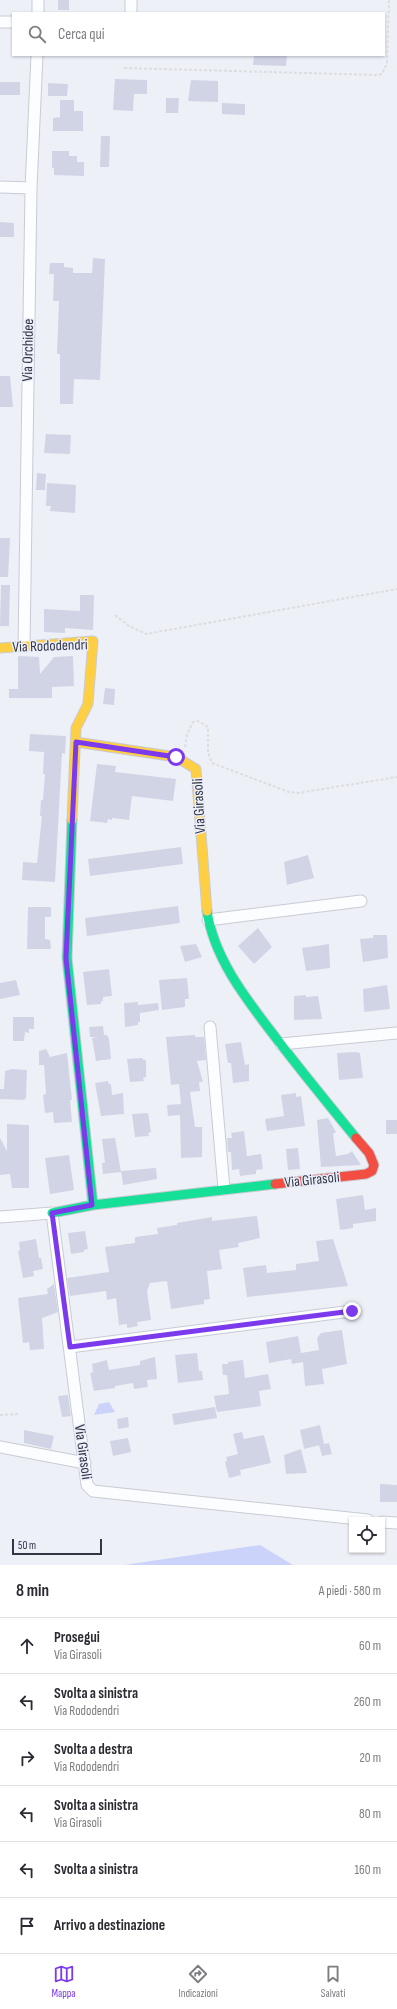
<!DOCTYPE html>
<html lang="it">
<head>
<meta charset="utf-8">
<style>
	body { margin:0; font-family:"Sofia Sans Condensed",sans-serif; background:#f7f7f7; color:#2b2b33 }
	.controls { position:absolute; right:12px; bottom:12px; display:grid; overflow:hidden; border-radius:0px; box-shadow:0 1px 3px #0004 }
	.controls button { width:36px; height:36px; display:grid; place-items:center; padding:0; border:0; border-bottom:1px solid #e1e1e2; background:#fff; color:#2b2b33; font:20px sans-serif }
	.scale { position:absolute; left:12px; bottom:10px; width:90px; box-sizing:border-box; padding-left:4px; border:2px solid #343743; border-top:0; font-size:11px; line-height:14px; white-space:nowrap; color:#343743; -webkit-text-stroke:3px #ebeefb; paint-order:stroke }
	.stop { position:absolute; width:12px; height:12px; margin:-9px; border:3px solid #7c3aed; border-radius:50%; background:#fff }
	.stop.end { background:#7c3aed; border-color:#fff; box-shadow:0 1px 4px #0008 }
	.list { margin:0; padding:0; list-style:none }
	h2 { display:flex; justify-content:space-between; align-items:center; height:52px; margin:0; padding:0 16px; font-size:17px }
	h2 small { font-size:13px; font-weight:400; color:#7c7c81 }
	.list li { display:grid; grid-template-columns:26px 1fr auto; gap:12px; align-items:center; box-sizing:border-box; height:56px; padding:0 16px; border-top:1px solid #e1e1e2 }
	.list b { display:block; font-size:15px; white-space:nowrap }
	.list p { margin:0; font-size:13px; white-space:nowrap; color:#7c7c81 }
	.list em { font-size:13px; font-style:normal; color:#7c7c81 }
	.icon { flex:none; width:22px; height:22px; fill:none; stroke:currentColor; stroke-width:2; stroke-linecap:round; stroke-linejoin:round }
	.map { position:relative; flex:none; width:397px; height:1565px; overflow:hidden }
	.search { position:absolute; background:#fff; box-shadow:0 1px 3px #0004; left:12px; right:12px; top:12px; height:44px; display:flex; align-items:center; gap:10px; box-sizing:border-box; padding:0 14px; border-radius:0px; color:#7c7c81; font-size:15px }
	.sheet { height:388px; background:#fff }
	nav { display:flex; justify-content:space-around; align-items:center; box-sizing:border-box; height:56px; border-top:1px solid #e1e1e2; background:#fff; font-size:11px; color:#7c7c81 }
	nav a { display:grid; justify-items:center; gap:2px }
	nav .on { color:#7c3aed }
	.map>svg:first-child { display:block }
</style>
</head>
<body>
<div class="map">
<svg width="397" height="1565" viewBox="0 0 397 1565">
	<rect width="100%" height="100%" fill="#eef0f8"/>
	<path fill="#ccd3fa" d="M 109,1402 L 115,1412 L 94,1415 L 99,1404 Z
		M 260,1545 L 293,1565 L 124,1565 Z"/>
	<path fill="#d1d4e5" d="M 58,0 L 69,0 L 69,10 L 58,10 Z
		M 254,55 L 287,55 L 286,66 L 253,65 Z
		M 115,79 L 147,80 L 147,94 L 134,94 L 133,111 L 113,110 Z
		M 191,80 L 218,81 L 218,102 L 188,101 Z
		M 0,82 L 20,82 L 20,95 L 0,95 Z
		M 48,83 L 68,84 L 67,96 L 48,96 Z
		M 166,98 L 179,98 L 178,113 L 166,113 Z
		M 60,100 L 74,100 L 74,111 L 83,111 L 83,131 L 53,131 L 53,118 L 60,117 Z
		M 222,103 L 245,104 L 245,115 L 222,114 Z
		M 101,136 L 110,136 L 109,167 L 100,167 Z
		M 52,151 L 69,151 L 69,156 L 77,156 L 77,162 L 84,162 L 84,176 L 54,175 L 54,168 L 52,168 Z
		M 0,222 L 14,223 L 14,237 L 0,237 Z
		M 93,258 L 105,259 L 100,380 L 74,379 L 73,404 L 60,404 L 60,354 L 57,354 L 59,301 L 53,301 L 54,274 L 49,274 L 50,263 L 64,263 L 64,267 L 73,268 L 73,273 L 92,273 Z
		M 0,376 L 10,376 L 13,407 L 0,407 Z
		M 46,434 L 71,435 L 70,454 L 44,453 Z
		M 37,473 L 46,474 L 45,490 L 36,490 Z
		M 47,483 L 76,485 L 75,513 L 50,511 L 51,506 L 46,506 Z
		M 0,538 L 10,538 L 8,577 L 0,577 Z
		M 1,585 L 10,585 L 9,626 L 0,626 Z
		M 80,595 L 94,595 L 93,630 L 65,628 L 65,633 L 44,632 L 44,609 L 80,611 Z
		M 18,656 L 39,657 L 40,674 L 54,657 L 73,656 L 74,686 L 52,687 L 52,698 L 9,698 L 9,689 L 18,689 Z
		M 105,688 L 115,689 L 114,705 L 103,704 Z
		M 30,734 L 66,736 L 65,754 L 62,753 L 55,882 L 22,880 L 23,862 L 37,863 L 42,816 L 40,816 L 41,800 L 43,800 L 45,774 L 43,774 L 44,752 L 29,751 Z
		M 97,764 L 116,766 L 115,772 L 176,779 L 173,801 L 132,796 L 129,820 L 112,818 L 112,820 L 108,819 L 107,823 L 90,821 Z
		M 181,847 L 183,864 L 90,876 L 88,859 Z
		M 308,855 L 314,878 L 287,885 L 284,862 Z
		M 178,906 L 180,923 L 87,936 L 85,918 Z
		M 28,907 L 51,907 L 51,917 L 45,917 L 45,939 L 50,940 L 51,949 L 27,949 Z
		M 258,928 L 272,947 L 254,964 L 238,946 Z
		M 373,935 L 387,935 L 388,958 L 363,962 L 360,939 L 373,938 Z
		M 196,944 L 202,957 L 185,962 L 180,946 Z
		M 329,944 L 330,968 L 306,971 L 302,948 Z
		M 109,969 L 112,996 L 103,997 L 103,1001 L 101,1001 L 101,1004 L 87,1005 L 83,972 Z
		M 187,978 L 189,999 L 185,999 L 185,1007 L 162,1010 L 159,980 Z
		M 16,980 L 20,995 L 0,999 L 0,983 Z
		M 387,985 L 390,1009 L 364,1012 L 363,989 Z
		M 306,995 L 306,997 L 318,996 L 322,1019 L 294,1020 L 294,996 Z
		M 138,1002 L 138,1005 L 158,1003 L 159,1010 L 140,1013 L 140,1022 L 138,1022 L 138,1025 L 125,1027 L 124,1003 Z
		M 13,1017 L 34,1017 L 34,1029 L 29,1029 L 29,1033 L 25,1032 L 24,1041 L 13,1041 Z
		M 103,1026 L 104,1035 L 107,1035 L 109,1039 L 111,1059 L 96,1061 L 92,1038 L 97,1037 L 90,1037 L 89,1027 Z
		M 195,1035 L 195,1037 L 204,1037 L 206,1060 L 197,1061 L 203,1082 L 199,1082 L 200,1091 L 190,1092 L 195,1127 L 202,1127 L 202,1157 L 181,1158 L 180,1115 L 168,1116 L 167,1105 L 181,1104 L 179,1084 L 171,1085 L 166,1037 Z
		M 241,1042 L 245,1065 L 249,1064 L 249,1081 L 233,1083 L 231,1063 L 228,1063 L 225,1044 Z
		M 46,1049 L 50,1057 L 67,1053 L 72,1100 L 70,1100 L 72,1122 L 54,1123 L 53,1112 L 45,1113 L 43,1095 L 46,1094 L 44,1065 L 39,1065 L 39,1051 Z
		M 356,1052 L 360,1053 L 363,1078 L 339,1080 L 337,1053 Z
		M 143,1058 L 143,1060 L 146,1060 L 146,1077 L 143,1078 L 144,1081 L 130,1082 L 127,1059 Z
		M 12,1069 L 27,1070 L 26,1098 L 24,1100 L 0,1099 L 0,1089 L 4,1089 L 5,1071 Z
		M 108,1081 L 109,1084 L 111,1084 L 112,1095 L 123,1093 L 124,1114 L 101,1116 L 95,1083 Z
		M 296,1093 L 296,1097 L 301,1096 L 305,1126 L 267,1131 L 265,1119 L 284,1116 L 281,1095 Z
		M 148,1113 L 151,1132 L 148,1133 L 149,1136 L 135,1137 L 132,1114 Z
		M 328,1118 L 336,1132 L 333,1134 L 336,1156 L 348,1154 L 352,1151 L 361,1165 L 321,1167 L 317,1120 Z
		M 386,1120 L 397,1120 L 397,1134 L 386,1134 Z
		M 7,1124 L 29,1125 L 29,1188 L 12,1188 L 10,1174 L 0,1175 L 0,1138 L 7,1151 Z
		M 244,1131 L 247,1156 L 261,1154 L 263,1169 L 256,1170 L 256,1174 L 240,1176 L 239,1169 L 232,1170 L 231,1152 L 228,1152 L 227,1138 L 232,1138 L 231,1133 Z
		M 115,1138 L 121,1172 L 103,1174 L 102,1163 L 105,1163 L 102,1139 Z
		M 298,1148 L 300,1169 L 288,1170 L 286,1149 Z
		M 69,1155 L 74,1190 L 50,1194 L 45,1158 Z
		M 156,1168 L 157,1179 L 123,1185 L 121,1171 Z
		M 363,1195 L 365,1210 L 376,1208 L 376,1221 L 353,1224 L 353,1228 L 340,1230 L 336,1199 Z
		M 257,1216 L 260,1238 L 238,1243 L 239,1247 L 219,1250 L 222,1269 L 207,1271 L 210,1299 L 204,1300 L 204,1304 L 171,1309 L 167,1281 L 150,1283 L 147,1291 L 151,1320 L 137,1322 L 138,1326 L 127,1328 L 127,1324 L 119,1325 L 116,1298 L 107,1300 L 106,1291 L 70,1296 L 67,1278 L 109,1272 L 105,1247 L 135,1243 L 135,1237 L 158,1234 L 157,1228 L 177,1225 L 177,1223 L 212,1217 L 212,1221 Z
		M 85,1231 L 88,1249 L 84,1250 L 84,1252 L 71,1254 L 68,1233 Z
		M 36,1239 L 39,1258 L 41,1258 L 43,1269 L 33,1271 L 34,1276 L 23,1278 L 18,1251 L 20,1250 L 19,1242 Z
		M 333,1239 L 348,1286 L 247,1297 L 243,1268 L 266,1265 L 267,1273 L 296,1270 L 296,1264 L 319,1261 L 316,1241 Z
		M 54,1284 L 58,1312 L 42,1318 L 44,1349 L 30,1350 L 29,1342 L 23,1343 L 18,1298 L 48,1294 L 47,1289 Z
		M 342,1330 L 347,1364 L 322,1369 L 324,1384 L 305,1386 L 303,1362 L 292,1364 L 291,1359 L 269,1363 L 266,1342 L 298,1336 L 301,1353 L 319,1350 L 317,1338 L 321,1333 Z
		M 197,1353 L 199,1371 L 202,1371 L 203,1380 L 178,1383 L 175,1355 Z
		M 155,1357 L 157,1379 L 147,1380 L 148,1387 L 134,1389 L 133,1383 L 115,1386 L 115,1388 L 94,1391 L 90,1373 L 93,1372 L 92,1364 L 107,1360 L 109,1370 L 140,1365 L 140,1361 Z
		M 243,1360 L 245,1378 L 268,1374 L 271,1389 L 259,1391 L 261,1406 L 217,1412 L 214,1396 L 229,1394 L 227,1375 L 223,1375 L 222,1364 L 228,1364 L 228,1362 Z
		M 68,1395 L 71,1416 L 62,1417 L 58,1396 Z
		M 215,1407 L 217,1418 L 174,1425 L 172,1414 Z
		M 128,1417 L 129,1427 L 118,1429 L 117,1419 Z
		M 320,1425 L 324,1444 L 304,1449 L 300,1430 Z
		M 24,1430 L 54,1436 L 51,1449 L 24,1443 Z
		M 242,1432 L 244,1439 L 264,1435 L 271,1463 L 240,1470 L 241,1475 L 229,1478 L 225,1462 L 227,1461 L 226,1457 L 238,1454 L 233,1434 Z
		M 128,1438 L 131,1452 L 113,1456 L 110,1441 Z
		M 329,1443 L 332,1454 L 322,1456 L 319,1445 Z
		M 301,1449 L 307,1473 L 286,1474 L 284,1455 Z
		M 380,1484 L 397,1485 L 397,1502 L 380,1502 Z"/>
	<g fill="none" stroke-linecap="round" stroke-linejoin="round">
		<defs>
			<path id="street" d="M 131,0 L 131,13
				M 38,13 L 38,0
				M 0,22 L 13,22
				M 0,187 L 31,188
				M 24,646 L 31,188 L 37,55
				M 208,920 L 361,901
				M 210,1027 L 224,1189
				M 281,1044 L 397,1033
				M 0,1217 L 52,1213 L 87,1485 L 93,1491 L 368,1520
				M 70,1347 L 352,1311
				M 0,1447 L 85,1463
				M 382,1522 L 397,1523"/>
			<path id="fast" d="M 207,911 C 214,959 247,1000 276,1038 C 302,1072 329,1105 356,1138
				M 93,1205 L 275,1184
				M 52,1213 L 93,1205 L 67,958 L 72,820"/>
			<path id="slow" d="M 0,648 L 93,641 L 88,704 L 76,728 L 72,820
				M 76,742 L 176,757 L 196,769 L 207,911"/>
			<path id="jam" d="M 275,1184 L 366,1174 L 372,1171 L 374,1165 L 369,1153 L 356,1138"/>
		</defs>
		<use href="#street" stroke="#c9cbd4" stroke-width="13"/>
		<use href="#fast" stroke="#c9cbd4" stroke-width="11"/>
		<use href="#slow" stroke="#c9cbd4" stroke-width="11"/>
		<use href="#jam" stroke="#c9cbd4" stroke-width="11"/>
		<path stroke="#dddde0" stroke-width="2" stroke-dasharray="3 2" stroke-linecap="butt" d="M 124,68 L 378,75 L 382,74 L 387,63 L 389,0
			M 115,615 L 129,626 L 146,634 L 397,589
			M 185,747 L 187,735 L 193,722 L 198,721 L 208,727 L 208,753 L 212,763 L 289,792 L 298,793 L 397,777
			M 0,1415 L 19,1414"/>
		<use href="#street" stroke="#fcfdfe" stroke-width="11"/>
		<use href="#fast" stroke="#16e098" stroke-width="9"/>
		<use href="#slow" stroke="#ffcf43" stroke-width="9"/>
		<use href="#jam" stroke="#f24e42" stroke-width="9"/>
	</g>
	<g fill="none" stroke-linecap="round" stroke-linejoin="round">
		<path stroke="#7c3aed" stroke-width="5" d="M 176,757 L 76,742 L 66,958 L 92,1205 L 52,1213 L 70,1347 L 352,1311"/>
	</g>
	<g text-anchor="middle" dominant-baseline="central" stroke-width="3" stroke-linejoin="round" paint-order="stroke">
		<g font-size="15" fill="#343743" stroke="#ebeefb">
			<text transform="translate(28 350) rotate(-89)">Via Orchidee</text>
			<text transform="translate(50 646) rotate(-2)">Via Rododendri</text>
			<text transform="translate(199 806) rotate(-93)">Via Girasoli</text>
			<text transform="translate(312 1180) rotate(-6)">Via Girasoli</text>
			<text transform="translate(83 1452) rotate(82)">Via Girasoli</text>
		</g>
	</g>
</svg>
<div class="controls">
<button><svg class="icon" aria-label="locate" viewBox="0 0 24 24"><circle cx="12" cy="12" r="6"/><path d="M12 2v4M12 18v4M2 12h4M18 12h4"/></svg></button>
</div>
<div class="scale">50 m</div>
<div class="stop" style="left:176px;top:757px"></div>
<div class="stop end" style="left:352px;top:1311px"></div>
<div class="search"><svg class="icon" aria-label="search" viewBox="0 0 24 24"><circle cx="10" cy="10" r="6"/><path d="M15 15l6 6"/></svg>Cerca qui</div>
</div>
<section class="sheet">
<h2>8 min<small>A piedi · 580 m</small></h2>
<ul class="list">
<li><svg class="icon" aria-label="ahead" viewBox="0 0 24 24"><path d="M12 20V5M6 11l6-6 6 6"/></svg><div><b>Prosegui</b><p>Via Girasoli</p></div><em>60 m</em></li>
<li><svg class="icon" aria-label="left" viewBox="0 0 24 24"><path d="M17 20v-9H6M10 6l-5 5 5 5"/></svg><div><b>Svolta a sinistra</b><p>Via Rododendri</p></div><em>260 m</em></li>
<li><svg class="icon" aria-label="right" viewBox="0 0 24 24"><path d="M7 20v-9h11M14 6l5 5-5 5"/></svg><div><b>Svolta a destra</b><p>Via Rododendri</p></div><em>20 m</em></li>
<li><svg class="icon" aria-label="left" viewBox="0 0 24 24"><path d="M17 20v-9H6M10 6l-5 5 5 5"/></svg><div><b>Svolta a sinistra</b><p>Via Girasoli</p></div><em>80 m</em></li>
<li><svg class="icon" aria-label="left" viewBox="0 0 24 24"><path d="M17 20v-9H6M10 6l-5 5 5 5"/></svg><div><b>Svolta a sinistra</b></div><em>160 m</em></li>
<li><svg class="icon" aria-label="arrive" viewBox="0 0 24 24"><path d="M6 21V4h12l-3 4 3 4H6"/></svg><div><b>Arrivo a destinazione</b></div></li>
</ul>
</section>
<nav>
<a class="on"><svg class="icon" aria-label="map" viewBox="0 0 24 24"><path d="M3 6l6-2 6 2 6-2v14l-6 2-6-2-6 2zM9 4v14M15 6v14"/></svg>Mappa</a>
<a><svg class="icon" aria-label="directions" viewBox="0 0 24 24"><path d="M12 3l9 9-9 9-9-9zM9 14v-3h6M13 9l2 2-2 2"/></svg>Indicazioni</a>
<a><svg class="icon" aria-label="saved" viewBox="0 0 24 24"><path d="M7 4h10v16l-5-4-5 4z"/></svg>Salvati</a>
</nav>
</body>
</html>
